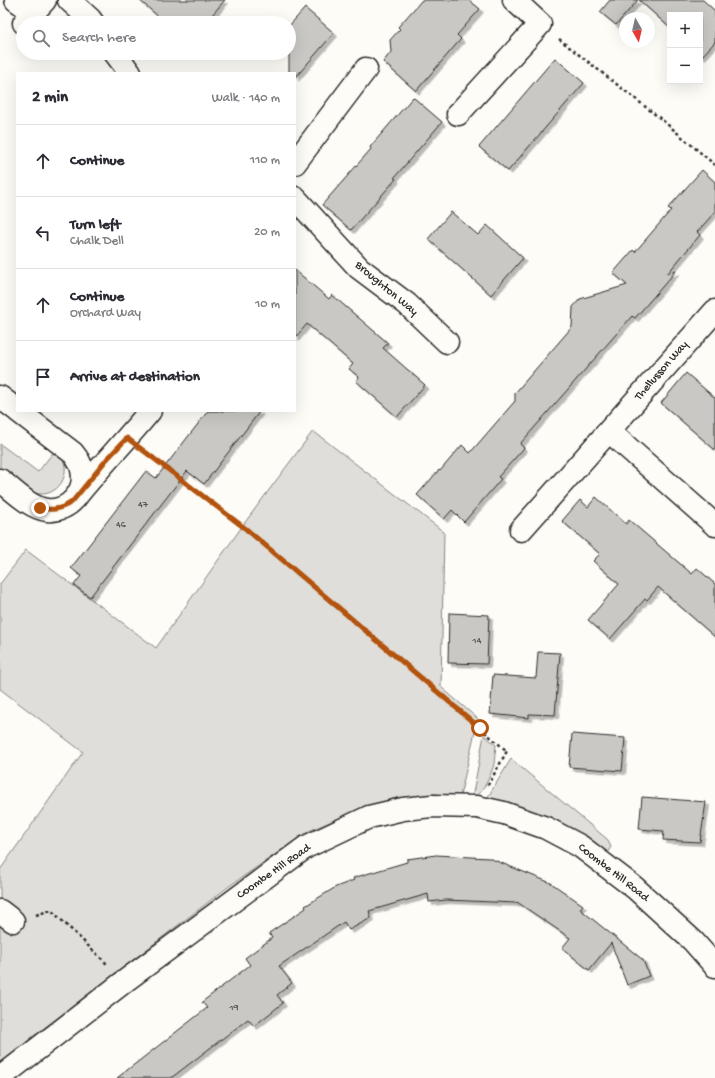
<!DOCTYPE html>
<html lang="en">
<head>
<meta charset="utf-8">
<style>
	body { margin:0; font-family:"Gochi Hand",sans-serif; background:#f2f2f3; color:#2b2b33 }
	.controls { position:absolute; right:12px; top:12px; display:grid; overflow:hidden; border-radius:0px; box-shadow:0 4px 16px #0002 }
	.controls button { width:36px; height:36px; display:grid; place-items:center; padding:0; border:0; border-bottom:1px solid #e1e1e2; background:#fff; color:#2b2b33; font:20px sans-serif }
	.compass { position:absolute; left:619px; top:12px; width:36px; height:36px; border-radius:50%; background:#fff; box-shadow:0 4px 16px #0002; rotate:172deg }
	.stop { position:absolute; width:12px; height:12px; margin:-9px; border:3px solid #b45309; border-radius:50%; background:#fff }
	.stop.end { background:#b45309; border-color:#fff; box-shadow:0 1px 4px #0008 }
	.list { margin:0; padding:0; list-style:none }
	h2 { display:flex; justify-content:space-between; align-items:center; height:52px; margin:0; padding:0 16px; font-size:17px }
	h2 small { font-size:13px; font-weight:400; color:#7c7c81 }
	.list li { display:grid; grid-template-columns:26px 1fr auto; gap:12px; align-items:center; box-sizing:border-box; height:72px; padding:0 16px; border-top:1px solid #e1e1e2 }
	.list b { display:block; font-size:15px; white-space:nowrap }
	.list p { margin:0; font-size:13px; white-space:nowrap; color:#7c7c81 }
	.list em { font-size:13px; font-style:normal; color:#7c7c81 }
	.icon { flex:none; width:22px; height:22px; fill:none; stroke:currentColor; stroke-width:2; stroke-linecap:round; stroke-linejoin:round }
	.map { position:relative; flex:none; width:715px; height:1078px; overflow:hidden }
	.search { position:absolute; background:#fff; box-shadow:0 4px 16px #0002; left:16px; top:16px; width:280px; height:44px; display:flex; align-items:center; gap:10px; box-sizing:border-box; padding:0 14px; border-radius:22px; color:#7c7c81; font-size:15px }
	.panel { position:absolute; background:#fff; box-shadow:0 4px 16px #0002; left:16px; top:72px; width:280px; height:340px; border-radius:0px }
	.map>svg:first-child { display:block }
</style>
</head>
<body>
<div class="map">
<svg width="715" height="1078" viewBox="0 0 715 1078">
	<defs>
		<filter id="shadow"><feDropShadow dx="3.5" dy="3.5" stdDeviation="0" flood-color="#0004"/></filter>
	</defs>
	<rect width="100%" height="100%" fill="#fdfcf7"/>
	<filter id="ink" filterUnits="userSpaceOnUse"><feTurbulence type="fractalNoise" baseFrequency=".025" numOctaves="2"/><feDisplacementMap in="SourceGraphic" scale="8" xChannelSelector="R" yChannelSelector="G"/><feConvolveMatrix kernelMatrix="1 2 1 2 8 2 1 2 1" color-interpolation-filters="sRGB"/></filter>
	<g filter="url(#ink)">
		<path fill="#dfdeda" stroke="#858482" d="M 313,431 L 444,532 L 441,687 L 478,719 L 460,796 L 434,794 L 397,798 L 357,810 L 309,831 L 228,887 L 35,1035 L 0,1064 L 0,870 L 83,752 L 0,689 L 0,584 L 26,550 L 156,648 L 246,521 Z
			M 0,444 L 38,472 L 55,450 C 59,453 63,457 64,462 C 69,478 57,495 40,494 C 26,493 11,477 0,469 Z
			M 484,735 L 496,745 C 495,751 495,758 494,764 C 492,773 483,792 476,797 L 474,797 L 473,793 Z
			M 511,759 L 607,839 L 611,847 L 607,853 L 486,800 Z"/>
		<path fill="#c9c8c4" stroke="#2b2b2b" filter="url(#shadow)" d="M 139,0 L 225,0 L 205,23 L 166,23 Z
			M 422,0 L 469,0 L 480,9 L 457,35 L 461,39 L 416,91 L 383,62 L 391,52 L 390,40 L 400,29 L 398,27 Z
			M 610,0 L 638,0 L 616,25 L 600,12 Z
			M 639,0 L 703,0 L 715,11 L 715,42 L 702,56 L 700,54 L 700,15 L 670,15 L 670,28 Z
			M 305,8 L 334,33 L 295,78 L 295,73 L 289,73 L 289,26 Z
			M 555,58 L 584,83 L 508,171 L 479,147 Z
			M 413,97 L 442,122 L 394,178 L 396,179 L 351,230 L 322,205 L 371,149 L 370,147 Z
			M 702,170 L 715,182 L 715,212 L 697,232 L 700,235 L 667,274 L 676,271 L 635,318 L 632,316 L 520,444 L 524,448 L 498,477 L 501,479 L 464,522 L 452,510 L 444,519 L 417,495 L 439,470 L 440,471 L 462,445 L 470,453 L 515,401 L 515,393 L 572,327 L 573,307 L 580,299 L 627,285 L 613,273 L 633,250 L 635,252 L 671,210 L 668,208 Z
			M 451,212 L 478,235 L 487,225 L 523,258 L 491,295 L 428,239 Z
			M 295,270 L 329,299 L 332,295 L 388,343 L 383,348 L 425,385 L 397,417 L 356,381 L 359,377 L 349,369 L 353,364 L 307,324 L 295,338 Z
			M 686,373 L 715,398 L 715,450 L 661,403 Z
			M 208,411 L 260,411 L 204,484 L 187,471 L 90,597 L 74,585 L 81,576 L 71,568 L 146,471 L 156,478 Z
			M 596,497 L 626,524 L 629,520 L 692,574 L 697,568 L 715,584 L 715,637 L 658,587 L 647,600 L 645,599 L 610,639 L 588,620 L 619,584 L 593,561 L 600,554 L 562,521 L 580,500 L 588,507 Z
			M 449,613 L 489,615 L 487,664 L 448,663 Z
			M 538,652 L 560,653 L 555,715 L 529,714 L 529,718 L 490,714 L 493,675 L 536,678 Z
			M 572,734 L 625,738 L 622,771 L 569,767 Z
			M 642,797 L 706,802 L 700,842 L 663,840 L 664,831 L 639,829 Z
			M 436,855 L 489,858 L 551,883 L 583,905 L 580,909 L 643,960 L 649,976 L 627,985 L 611,943 L 589,970 L 562,948 L 570,938 L 517,902 L 516,903 L 446,900 L 429,902 L 428,894 L 369,911 L 371,918 L 349,930 L 344,922 L 279,966 L 292,983 L 277,995 L 283,1003 L 254,1026 L 248,1019 L 171,1078 L 117,1078 L 207,1008 L 202,1002 L 250,965 L 245,958 L 272,938 L 269,933 L 306,908 L 305,906 L 336,887 L 354,880 L 353,878 L 407,862 L 407,859 Z"/>
		<g fill="none" stroke-linecap="round" stroke-linejoin="round">
			<defs>
				<path id="minor" d="M 16,0 L 33,12
					M 69,0 L 90,19 L 93,23
					M 24,23 L 45,0
					M 115,53 L 130,73
					M 458,114 L 540,24 L 514,0
					M 295,163 L 366,69
					M 295,198 L 359,268 L 407,304 L 447,342
					M 0,397 L 17,410
					M 609,431 L 715,525
					M 0,480 C 13,490 30,508 47,510 C 69,512 87,491 82,470 C 81,463 77,458 73,453 L 18,411
					M 79,493 C 102,465 127,439 150,411
					M 521,530 L 715,311
					M 0,911 L 13,921
					M 0,1078 L 125,981 L 306,847 L 369,817 L 403,809 L 432,806 L 477,807 L 504,813 L 546,828 L 580,846 L 635,888 L 693,941 L 715,966"/>
			</defs>
			<use href="#minor" stroke="#2b2b2b" stroke-width="25"/>
			<path stroke="#2b2b2b" stroke-width="2.5" stroke-dasharray="3 3" stroke-linecap="butt" d="M 559,39 L 661,119 L 715,165
				M 147,453 L 246,529 L 507,751 L 488,785
				M 36,915 L 51,910 L 107,964"/>
			<use href="#minor" stroke="#fdfcf7" stroke-width="22"/>
		</g>
	</g>
	<g fill="none" stroke-linecap="round" stroke-linejoin="round" filter="url(#ink)">
		<path stroke="#b45309" stroke-width="5" d="M 40,508 C 52,511 61,509 72,502 L 107,459 L 127,438 L 246,529 L 480,728"/>
	</g>
	<g text-anchor="middle" dominant-baseline="central" stroke-width="3" stroke-linejoin="round" paint-order="stroke">
		<g font-size="10" fill="#525251">
			<text x="143" y="505">47</text>
			<text x="121" y="525">46</text>
			<text x="477" y="641">14</text>
			<text x="234" y="1008">19</text>
		</g>
		<g font-size="12" fill="#2b2b2b" stroke="#fdfcf7">
			<text transform="translate(386 289) rotate(40)">Broughton Way</text>
			<text transform="translate(662 371) rotate(-49)">Thellusson Way</text>
			<text transform="translate(274 872) rotate(-35)">Coombe Hill Road</text>
			<text transform="translate(613 873) rotate(38)">Coombe Hill Road</text>
		</g>
	</g>
</svg>
<div class="controls">
<button>+</button>
<button>−</button>
</div>
<svg class="compass" viewBox="-18 -18 36 36"><path d="M0-13l5 13h-10z" fill="#e53935"/><path d="M0 13l5-13h-10z" fill="#7c7c81"/></svg>
<div class="stop" style="left:480px;top:728px"></div>
<div class="stop end" style="left:40px;top:508px"></div>
<div class="search"><svg class="icon" aria-label="search" viewBox="0 0 24 24"><circle cx="10" cy="10" r="6"/><path d="M15 15l6 6"/></svg>Search here</div>
<section class="panel">
<h2>2 min<small>Walk · 140 m</small></h2>
<ul class="list">
<li><svg class="icon" aria-label="ahead" viewBox="0 0 24 24"><path d="M12 20V5M6 11l6-6 6 6"/></svg><div><b>Continue</b></div><em>110 m</em></li>
<li><svg class="icon" aria-label="left" viewBox="0 0 24 24"><path d="M17 20v-9H6M10 6l-5 5 5 5"/></svg><div><b>Turn left</b><p>Chalk Dell</p></div><em>20 m</em></li>
<li><svg class="icon" aria-label="ahead" viewBox="0 0 24 24"><path d="M12 20V5M6 11l6-6 6 6"/></svg><div><b>Continue</b><p>Orchard Way</p></div><em>10 m</em></li>
<li><svg class="icon" aria-label="arrive" viewBox="0 0 24 24"><path d="M6 21V4h12l-3 4 3 4H6"/></svg><div><b>Arrive at destination</b></div></li>
</ul>
</section>
</div>
</body>
</html>
